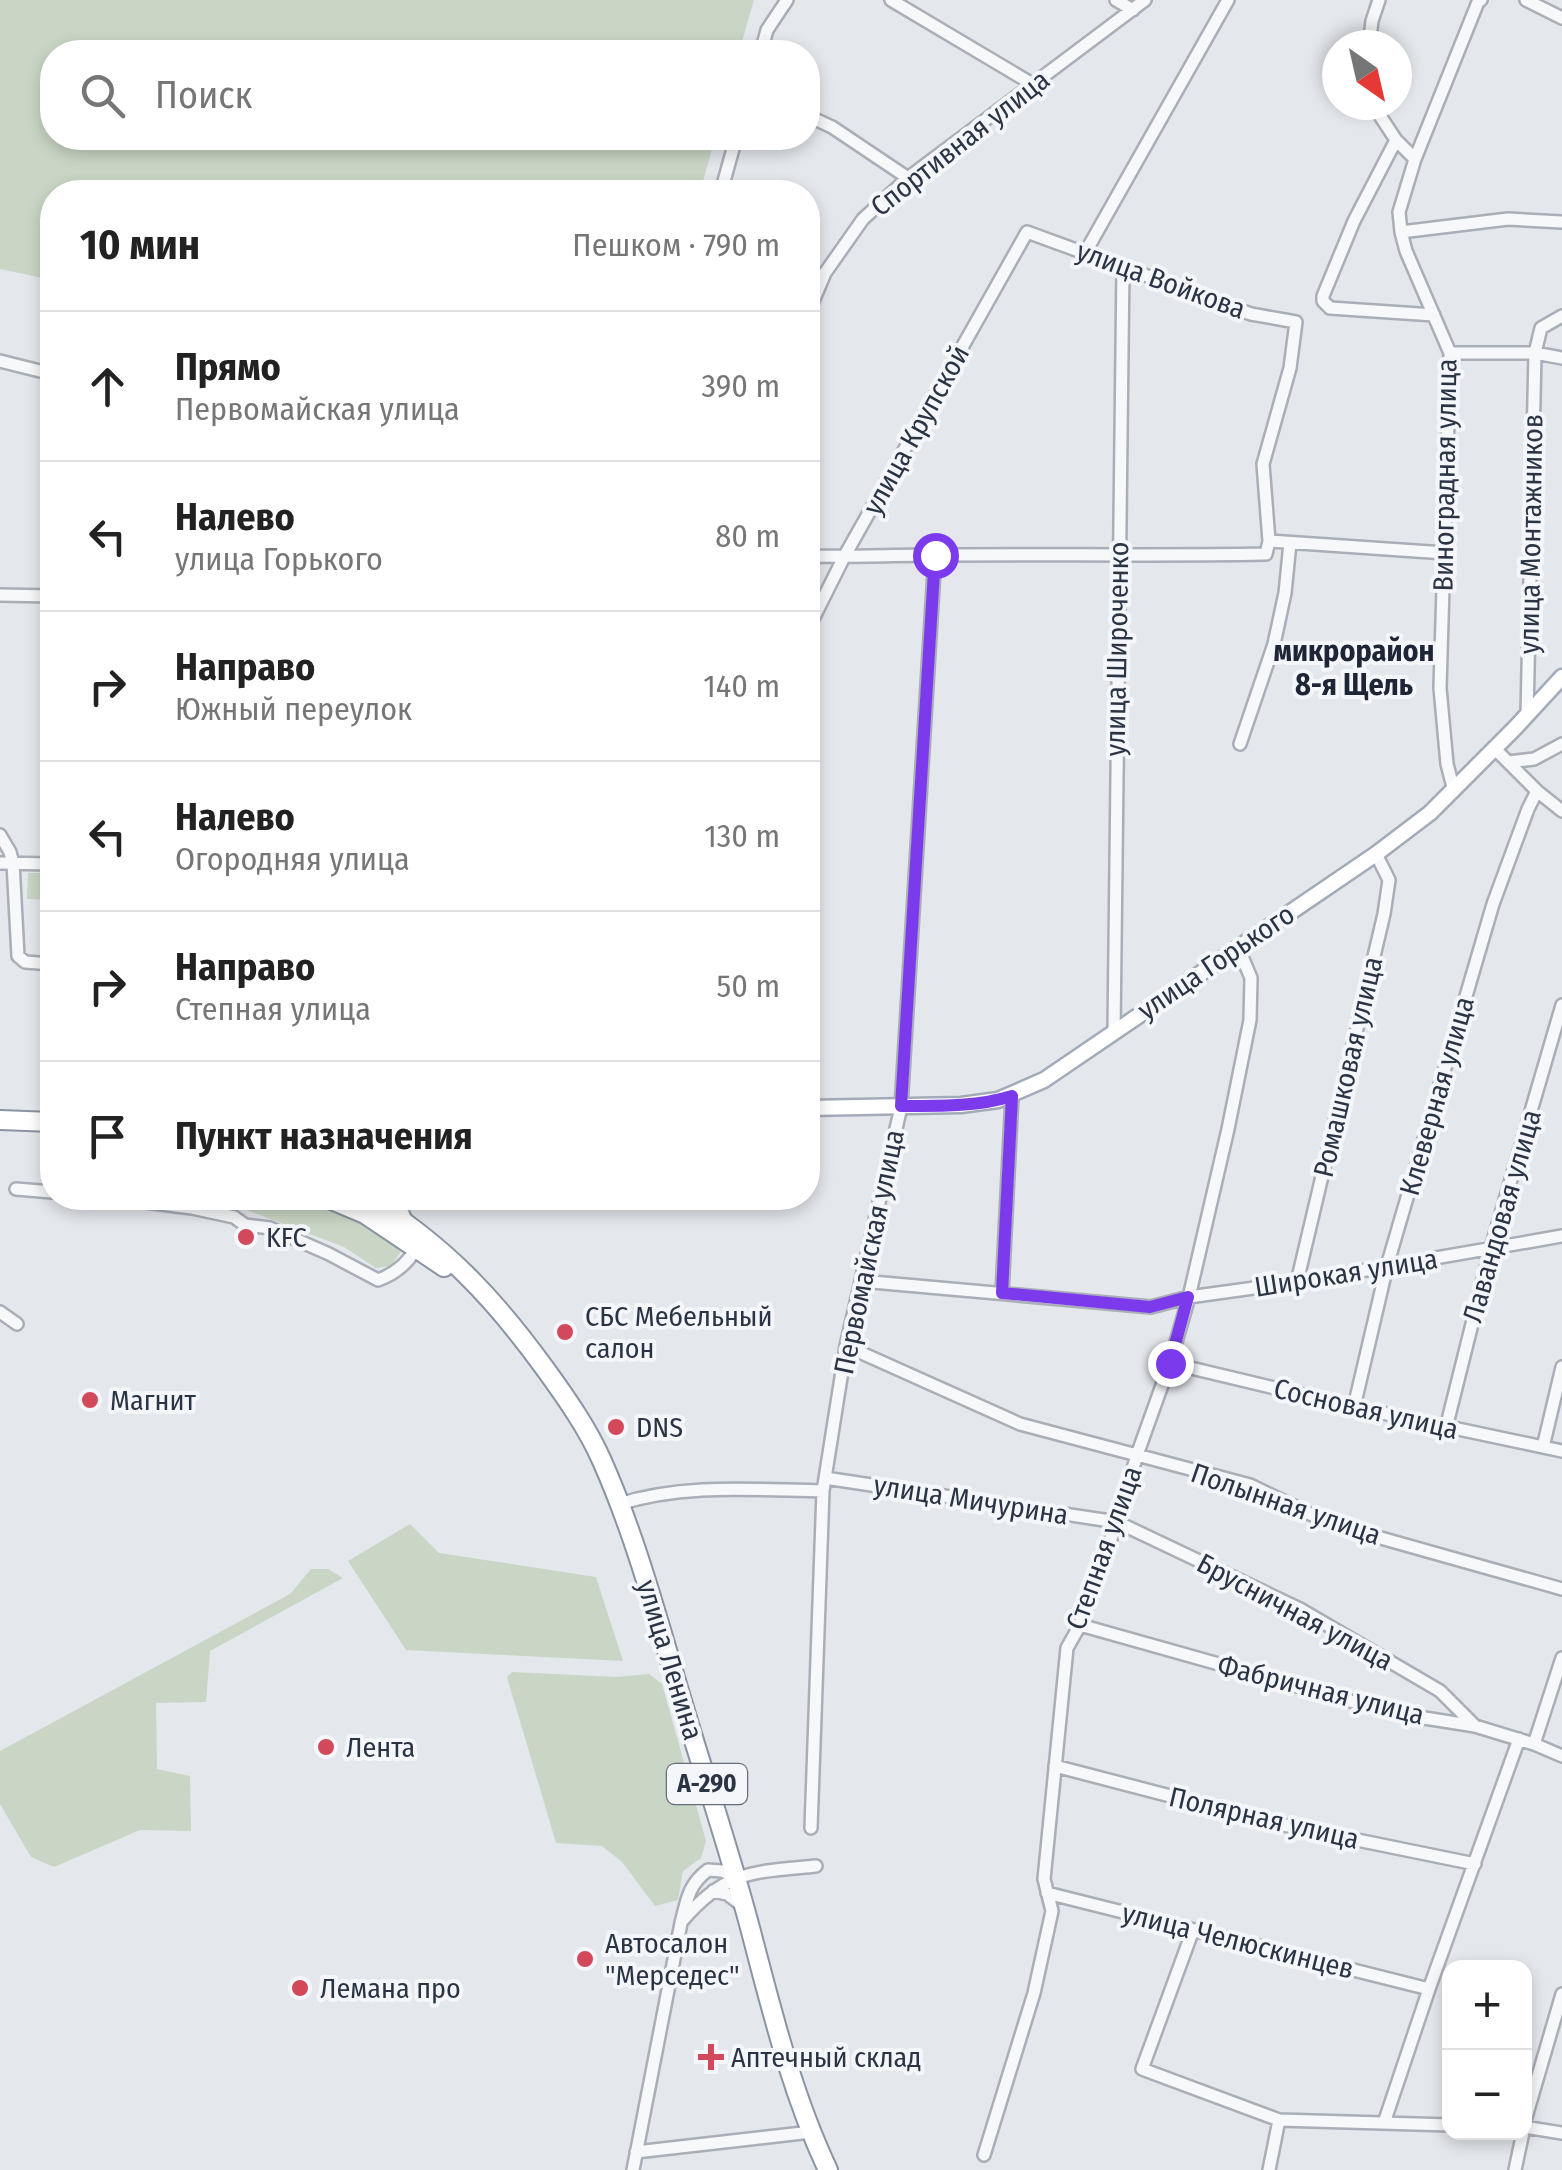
<!DOCTYPE html>
<html lang="ru">
<head>
<meta charset="utf-8">
<style>
	body { margin:0; font-family:"Fira Sans Condensed",sans-serif; background:#f2f2f2; color:#222 }
	.controls { position:absolute; right:30px; bottom:30px; display:grid; overflow:hidden; border-radius:20px; box-shadow:0 5px 15px #0003 }
	.controls button { width:90px; height:90px; display:grid; place-items:center; padding:0; border:0; border-bottom:2px solid #e0e0e0; background:#fff; color:#222; font:50px sans-serif }
	.compass { position:absolute; left:1322px; top:30px; width:90px; height:90px; border-radius:50%; background:#fff; box-shadow:0 5px 15px #0003; rotate:146deg }
	.stop { position:absolute; width:30px; height:30px; margin:-22px; border:8px solid #7c3aed; border-radius:50%; background:#fff }
	.stop.end { background:#7c3aed; border-color:#fff; box-shadow:0 2px 10px #0008 }
	.list { margin:0; padding:0; list-style:none }
	h2 { display:flex; justify-content:space-between; align-items:center; height:130px; margin:0; padding:0 40px; font-size:42px }
	h2 small { font-size:32px; font-weight:400; color:#767676 }
	.list li { display:grid; grid-template-columns:65px 1fr auto; gap:30px; align-items:center; box-sizing:border-box; height:150px; padding:0 40px; border-top:2px solid #e0e0e0 }
	.list b { display:block; font-size:38px; white-space:nowrap }
	.list p { margin:0; font-size:32px; white-space:nowrap; color:#767676 }
	.list em { font-size:32px; font-style:normal; color:#767676 }
	.icon { flex:none; width:55px; height:55px; fill:none; stroke:currentColor; stroke-width:2; stroke-linecap:round; stroke-linejoin:round }
	.map { position:relative; flex:none; width:1562px; height:2170px; overflow:hidden }
	.search { position:absolute; background:#fff; box-shadow:0 5px 15px #0003; left:40px; top:40px; width:780px; height:110px; display:flex; align-items:center; gap:25px; box-sizing:border-box; padding:0 35px; border-radius:40px; color:#767676; font-size:38px }
	.panel { position:absolute; background:#fff; box-shadow:0 5px 15px #0003; left:40px; top:180px; width:780px; height:1030px; border-radius:40px }
	.map>svg:first-child { display:block }
</style>
</head>
<body>
<div class="map">
<svg width="1562" height="2170" viewBox="0 0 1562 2170">
	<rect width="100%" height="100%" fill="#e4e7ec"/>
	<path fill="#c9d6c5" d="M 0,0 L 754,0 L 739,52 L 52,52 L 52,138 L 715,138 L 700,192 L 52,192 L 52,280 L 0,269 Z
		M 28,873 L 52,873 L 52,900 L 27,899 Z
		M 208,1198 L 313,1198 L 366,1223 L 403,1248 L 391,1266 L 376,1268 L 344,1247 L 223,1201 Z
		M 410,1524 L 439,1553 L 596,1577 L 623,1661 L 406,1650 L 348,1561 Z
		M 311,1569 L 328,1569 L 343,1578 L 210,1651 L 206,1702 L 156,1703 L 157,1769 L 190,1776 L 191,1831 L 140,1830 L 54,1867 L 31,1857 L 0,1804 L 0,1751 L 290,1594 Z
		M 512,1672 L 615,1677 L 649,1674 L 662,1684 L 706,1841 L 701,1858 L 683,1871 L 678,1900 L 655,1906 L 622,1862 L 602,1846 L 556,1843 L 507,1677 Z"/>
	<g fill="none" stroke-linecap="round" stroke-linejoin="round">
		<defs>
			<path id="minor" d="M 891,0 L 1034,85
				M 1116,0 L 1133,10
				M 1526,0 L 1562,18
				M 1369,45 L 1372,21 L 1379,0
				M 761,52 L 767,30 L 787,0
				M 1373,105 L 1396,140 L 1415,159
				M 808,116 L 832,127 L 908,178
				M 1396,140 L 1354,221 L 1323,296 L 1323,301 L 1330,308 L 1434,315
				M 721,192 L 736,138
				M 1401,232 L 1508,219 L 1562,222
				M 1085,253 L 1228,0
				M 808,313 L 825,273 L 863,219 L 908,178 L 1145,0
				M 1450,353 L 1535,353 L 1562,358
				M 0,361 L 52,374
				M 1269,541 L 1445,553
				M 808,556 C 851,557 894,555 937,555 C 1047,554 1156,556 1266,554 L 1269,541 L 1263,464 L 1290,368 L 1296,322 L 1251,314 L 1027,232 L 844,557 L 808,629
				M 0,595 L 52,596
				M 1527,715 L 1535,353 L 1541,328 L 1562,316
				M 1240,744 L 1274,644 L 1285,593 L 1290,543
				M 1495,749 L 1537,791 L 1562,811
				M 1508,762 L 1534,759 L 1562,744
				M 1454,791 L 1447,764 L 1440,688 L 1450,353 L 1406,251 L 1401,232 L 1399,212 L 1415,159 L 1478,2 L 1481,0
				M 0,835 L 10,852 L 13,863 L 18,956 L 25,962 L 52,964
				M 0,863 L 52,864
				M 1114,1032 L 1123,266
				M 16,1189 L 52,1192
				M 114,1198 L 192,1208 L 234,1217 L 245,1225 L 270,1228 L 329,1254 L 378,1280 C 395,1274 408,1263 417,1247
				M 861,1281 L 1151,1307 L 1189,1297 L 1297,1282 L 1562,1236
				M 1297,1282 L 1384,914 L 1389,880 L 1376,854
				M 1002,1293 L 1012,1096
				M 0,1312 L 17,1324
				M 846,1346 L 1020,1424 L 1250,1485 L 1331,1524 L 1562,1589
				M 1170,1363 L 1354,1407 L 1562,1451
				M 1354,1407 L 1387,1266 L 1493,904 L 1528,809 L 1537,791
				M 1446,1428 L 1491,1248 L 1562,1005
				M 1543,1447 L 1562,1367
				M 825,1478 L 1117,1522 L 1300,1609 L 1440,1691 L 1475,1726
				M 619,1504 C 685,1483 755,1490 823,1491
				M 1080,1625 L 1393,1713 L 1475,1726 L 1534,1744 L 1562,1756
				M 1534,1744 L 1562,1658
				M 1055,1766 L 1274,1823 L 1475,1864
				M 811,1828 L 823,1491 L 846,1346 L 901,1107 L 935,555
				M 713,1891 L 727,1894 L 744,1907
				M 1047,1893 L 1429,1989
				M 683,1920 C 726,1870 754,1872 816,1866
				M 1193,1930 L 1142,2069 L 1279,2120 L 1450,2125
				M 1384,2123 L 1429,1989 L 1519,1739
				M 1524,2124 L 1562,1994
				M 1524,2127 L 1562,2133
				M 636,2152 L 811,2132
				M 984,2155 L 1034,1993 L 1052,1911 L 1044,1879 L 1067,1648 L 1080,1625 L 1117,1522 L 1137,1455 L 1170,1363 L 1189,1297 L 1228,1129 L 1250,1020 L 1251,978 L 1238,947
				M 633,2170 L 681,1923 C 687,1900 688,1885 708,1870 L 722,1871 L 736,1877
				M 1269,2170 L 1279,2120
				M 1515,2170 L 1523,2132"/>
			<path id="major" d="M 808,1108 L 961,1105 L 998,1100 L 1044,1080 L 1376,854 L 1430,813 L 1515,728 L 1562,677
				M 394,1198 L 405,1221"/>
			<path id="highway" d="M 0,1120 L 52,1122
				M 327,1198 L 365,1214 L 444,1267
				M 368,1198 C 444,1245 494,1298 546,1370 C 567,1399 588,1429 602,1461 C 635,1535 656,1614 679,1691 C 702,1769 728,1846 749,1924 C 771,2007 791,2092 828,2170"/>
		</defs>
		<use href="#minor" stroke="#a9aeb7" stroke-width="16"/>
		<use href="#major" stroke="#a3abb8" stroke-width="19"/>
		<use href="#highway" stroke="#8b94a3" stroke-width="22"/>
		<use href="#minor" stroke="#f7f8fa" stroke-width="11"/>
		<use href="#major" stroke="#fff" stroke-width="14"/>
		<use href="#highway" stroke="#fff" stroke-width="18"/>
	</g>
	<g fill="none" stroke-linecap="round" stroke-linejoin="round">
		<path stroke="#7c3aed" stroke-width="12" d="M 935,555 L 901,1106 C 938,1106 977,1107 1012,1096 L 1002,1293 L 1150,1307 L 1188,1297 L 1170,1363"/>
	</g>
	<g fill="#d1495b" stroke="#f4f6f9" stroke-width="4">
		<circle cx="246" cy="1237" r="10"/>
		<circle cx="565" cy="1332" r="10"/>
		<circle cx="90" cy="1400" r="10"/>
		<circle cx="616" cy="1427" r="10"/>
		<circle cx="326" cy="1747" r="10"/>
		<circle cx="585" cy="1959" r="10"/>
		<circle cx="300" cy="1988" r="10"/>
		<path d="M706 2042h10v10h10v10h-10v10h-10v-10h-10v-10h10z"/>
	</g>
	<g text-anchor="middle" dominant-baseline="central" stroke-width="8" stroke-linejoin="round" paint-order="stroke">
		<rect fill="#f4f6f9" stroke="#676e7b" stroke-width="2.5" x="667" y="1764" width="80" height="40" rx="8"/>
		<g font-size="25" font-weight="bold" fill="#2b3445">
			<text x="707" y="1784">А-290</text>
		</g>
		<g font-size="28" fill="#2b3445" stroke="#f4f6f9">
			<text transform="translate(960 143) rotate(-38)">Спортивная улица</text>
			<text transform="translate(1161 280) rotate(20)">улица Войкова</text>
			<text transform="translate(916 430) rotate(-61)">улица Крупской</text>
			<text transform="translate(1445 475) rotate(-89)">Виноградная улица</text>
			<text transform="translate(1531 534) rotate(-89)">улица Монтажников</text>
			<text transform="translate(1117 649) rotate(-89)">улица Широченко</text>
			<text transform="translate(1216 962) rotate(-34)">улица Горького</text>
			<text transform="translate(1348 1067) rotate(-77)">Ромашковая улица</text>
			<text transform="translate(1437 1096) rotate(-74)">Клеверная улица</text>
			<text transform="translate(1502 1216) rotate(-74)">Лавандовая улица</text>
			<text transform="translate(869 1252) rotate(-78)">Первомайская улица</text>
			<text transform="translate(1346 1273) rotate(-9)">Широкая улица</text>
			<text transform="translate(1366 1409) rotate(13)">Сосновая улица</text>
			<text transform="translate(971 1500) rotate(9)">улица Мичурина</text>
			<text transform="translate(1286 1504) rotate(19)">Полынная улица</text>
			<text transform="translate(1104 1548) rotate(-70)">Степная улица</text>
			<text transform="translate(1295 1612) rotate(28)">Брусничная улица</text>
			<text transform="translate(670 1660) rotate(73)">улица Ленина</text>
			<text transform="translate(1321 1690) rotate(14)">Фабричная улица</text>
			<text transform="translate(1264 1818) rotate(13)">Полярная улица</text>
			<text transform="translate(1238 1941) rotate(14)">улица Челюскинцев</text>
		</g>
		<g font-size="28" fill="#2b3445" stroke="#f4f6f9" text-anchor="start">
			<text x="266" y="1237">KFC</text>
			<text x="585" y="1316">СБС Мебельный<tspan x="585" dy="32">салон</tspan></text>
			<text x="110" y="1400">Магнит</text>
			<text x="636" y="1427">DNS</text>
			<text x="346" y="1747">Лента</text>
			<text x="605" y="1943">Автосалон<tspan x="605" dy="32">"Мерседес"</tspan></text>
			<text x="320" y="1988">Лемана про</text>
			<text x="731" y="2057">Аптечный склад</text>
		</g>
		<g font-size="30" font-weight="bold" fill="#1d2536" stroke="#f4f6f9">
			<text x="1354" y="651">микрорайон<tspan x="1354" dy="34">8-я Щель</tspan></text>
		</g>
	</g>
</svg>
<div class="controls">
<button>+</button>
<button>−</button>
</div>
<svg class="compass" viewBox="-18 -18 36 36"><path d="M0-13l5 13h-10z" fill="#e53935"/><path d="M0 13l5-13h-10z" fill="#767676"/></svg>
<div class="stop" style="left:935px;top:555px"></div>
<div class="stop end" style="left:1170px;top:1363px"></div>
<div class="search"><svg class="icon" aria-label="search" viewBox="0 0 24 24"><circle cx="10" cy="10" r="6"/><path d="M15 15l6 6"/></svg>Поиск</div>
<section class="panel">
<h2>10 мин<small>Пешком · 790 m</small></h2>
<ul class="list">
<li><svg class="icon" aria-label="ahead" viewBox="0 0 24 24"><path d="M12 20V5M6 11l6-6 6 6"/></svg><div><b>Прямо</b><p>Первомайская улица</p></div><em>390 m</em></li>
<li><svg class="icon" aria-label="left" viewBox="0 0 24 24"><path d="M17 20v-9H6M10 6l-5 5 5 5"/></svg><div><b>Налево</b><p>улица Горького</p></div><em>80 m</em></li>
<li><svg class="icon" aria-label="right" viewBox="0 0 24 24"><path d="M7 20v-9h11M14 6l5 5-5 5"/></svg><div><b>Направо</b><p>Южный переулок</p></div><em>140 m</em></li>
<li><svg class="icon" aria-label="left" viewBox="0 0 24 24"><path d="M17 20v-9H6M10 6l-5 5 5 5"/></svg><div><b>Налево</b><p>Огородняя улица</p></div><em>130 m</em></li>
<li><svg class="icon" aria-label="right" viewBox="0 0 24 24"><path d="M7 20v-9h11M14 6l5 5-5 5"/></svg><div><b>Направо</b><p>Степная улица</p></div><em>50 m</em></li>
<li><svg class="icon" aria-label="arrive" viewBox="0 0 24 24"><path d="M6 21V4h12l-3 4 3 4H6"/></svg><div><b>Пункт назначения</b></div></li>
</ul>
</section>
</div>
</body>
</html>
